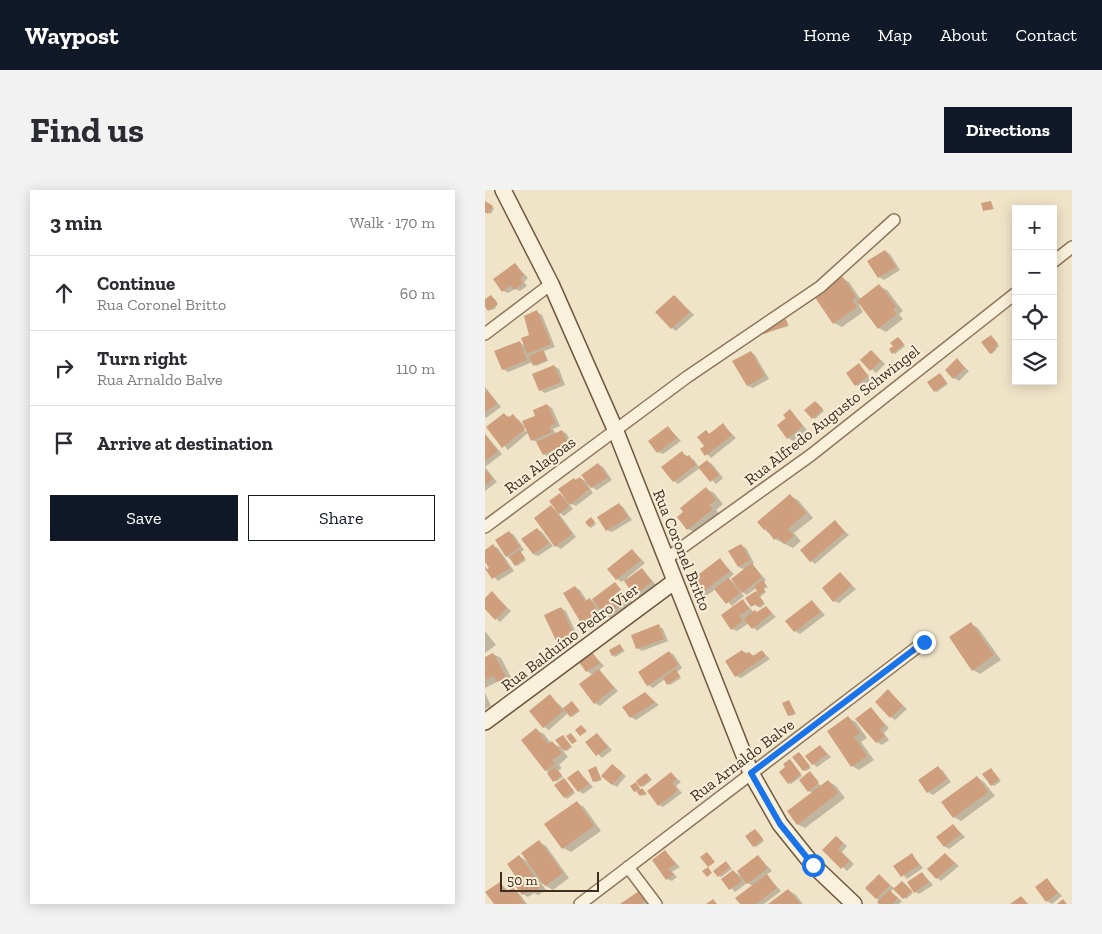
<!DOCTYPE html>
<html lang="en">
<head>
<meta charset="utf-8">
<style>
	body { margin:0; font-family:"Zilla Slab",serif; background:#f2f2f3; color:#2b2b33 }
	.controls { position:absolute; right:15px; top:15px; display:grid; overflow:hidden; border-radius:0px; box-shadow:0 2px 12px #0003 }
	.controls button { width:45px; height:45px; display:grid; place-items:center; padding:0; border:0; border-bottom:1px solid #e1e1e2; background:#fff; color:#2b2b33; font:25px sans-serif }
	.scale { position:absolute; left:15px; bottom:12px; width:99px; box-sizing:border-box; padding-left:5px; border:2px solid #3d2e20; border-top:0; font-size:14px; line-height:18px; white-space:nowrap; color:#3d2e20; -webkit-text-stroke:4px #f7eed8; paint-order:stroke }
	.stop { position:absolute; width:15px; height:15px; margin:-11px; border:4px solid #1a73e8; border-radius:50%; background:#fff }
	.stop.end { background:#1a73e8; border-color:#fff; box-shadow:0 1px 5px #0008 }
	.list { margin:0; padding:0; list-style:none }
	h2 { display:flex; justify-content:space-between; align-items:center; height:65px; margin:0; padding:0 20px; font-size:21px }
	h2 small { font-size:16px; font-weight:400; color:#7c7c81 }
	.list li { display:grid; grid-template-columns:32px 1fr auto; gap:15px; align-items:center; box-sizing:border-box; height:75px; padding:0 20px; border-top:1px solid #e1e1e2 }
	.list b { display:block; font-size:19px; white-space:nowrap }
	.list p { margin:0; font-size:16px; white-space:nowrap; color:#7c7c81 }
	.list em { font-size:16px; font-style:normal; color:#7c7c81 }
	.actions { display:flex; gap:10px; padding:15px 20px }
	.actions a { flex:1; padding:11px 0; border:1px solid #111827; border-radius:0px; text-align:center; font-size:18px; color:#111827 }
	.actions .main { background:#111827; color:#fff }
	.icon { flex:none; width:28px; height:28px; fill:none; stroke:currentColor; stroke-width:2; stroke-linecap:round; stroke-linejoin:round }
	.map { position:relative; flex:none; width:587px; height:714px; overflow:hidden; border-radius:0px }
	header { display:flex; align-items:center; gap:30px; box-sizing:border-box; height:70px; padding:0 25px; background:#111827; color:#fff }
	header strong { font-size:24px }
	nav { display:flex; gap:28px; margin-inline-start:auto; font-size:18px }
	.intro { display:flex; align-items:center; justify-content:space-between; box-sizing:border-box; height:120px; padding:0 30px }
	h1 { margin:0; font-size:35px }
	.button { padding:12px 22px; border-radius:0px; background:#111827; color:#fff; font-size:18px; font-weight:700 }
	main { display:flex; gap:30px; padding:0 30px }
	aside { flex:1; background:#fff; border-radius:0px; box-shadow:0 2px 12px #0003 }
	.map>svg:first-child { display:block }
</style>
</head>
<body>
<header>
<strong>Waypost</strong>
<nav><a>Home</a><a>Map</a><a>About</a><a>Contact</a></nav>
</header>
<div class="intro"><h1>Find us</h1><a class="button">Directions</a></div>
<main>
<aside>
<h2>3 min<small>Walk · 170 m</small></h2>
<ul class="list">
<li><svg class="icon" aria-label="ahead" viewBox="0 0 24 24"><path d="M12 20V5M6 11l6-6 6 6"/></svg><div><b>Continue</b><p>Rua Coronel Britto</p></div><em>60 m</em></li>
<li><svg class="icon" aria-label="right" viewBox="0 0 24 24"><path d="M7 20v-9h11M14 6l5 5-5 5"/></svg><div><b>Turn right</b><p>Rua Arnaldo Balve</p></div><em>110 m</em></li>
<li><svg class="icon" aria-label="arrive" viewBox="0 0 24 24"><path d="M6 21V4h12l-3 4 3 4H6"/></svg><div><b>Arrive at destination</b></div></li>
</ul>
<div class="actions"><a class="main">Save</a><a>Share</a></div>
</aside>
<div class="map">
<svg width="587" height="714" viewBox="0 0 587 714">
	<rect width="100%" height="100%" fill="#f0e4c8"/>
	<path fill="#0003" d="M 506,12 L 509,19 L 499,20 Z
		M 1,13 L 9,18 L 6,24 L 0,21 Z
		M 400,61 L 405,64 L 415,80 L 399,90 L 394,87 L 384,71 Z
		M 30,74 L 43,88 L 39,92 L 42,96 L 35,101 L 30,99 L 23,103 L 18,101 Z
		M 357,88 L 364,92 L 376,110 L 394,96 L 402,100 L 418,121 L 414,124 L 418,129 L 401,142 L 394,138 L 375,113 L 374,115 L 378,122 L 357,137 L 349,133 Z
		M 190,106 L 209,125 L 191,141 L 187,138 Z
		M0 114a6 6 0 1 1 12 0a6 6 0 1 1-12 0Z
		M 52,122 L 57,125 L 70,157 L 59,161 L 63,171 L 51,176 L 48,172 L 23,182 L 18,179 L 34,152 L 40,156 Z
		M 301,130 L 304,136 L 280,143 Z
		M 508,148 L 514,156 L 507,164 L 505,163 Z
		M 415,149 L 420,156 L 410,164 L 408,163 Z
		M 387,161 L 400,174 L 391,183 L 377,170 Z
		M 266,162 L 270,165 L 284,189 L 268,198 L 263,196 Z
		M 472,170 L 484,181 L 474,191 L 469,188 Z
		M 374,175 L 387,189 L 376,197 L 371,195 Z
		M 69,176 L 74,179 L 80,195 L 60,203 L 55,200 Z
		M 455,184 L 463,194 L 452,202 L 450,201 Z
		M 0,197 L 16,217 L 1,228 L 0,227 Z
		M 332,213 L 339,221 L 330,229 L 321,220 Z
		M 62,215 L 67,218 L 75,236 L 68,239 L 71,244 L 77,241 L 82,244 L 87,256 L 63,267 L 59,264 L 53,252 L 47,250 L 43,243 L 23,260 L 3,238 L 19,225 L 33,229 L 41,238 L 35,235 L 34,237 L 42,242 L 51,226 Z
		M 305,221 L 322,240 L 308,251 L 303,248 L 302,228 Z
		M 238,235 L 251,248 L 226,268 L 217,259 L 220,256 L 221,242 L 225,244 Z
		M 183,237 L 196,251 L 178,264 L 173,262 Z
		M 0,244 L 17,264 L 0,277 L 12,292 L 0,301 Z
		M 197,263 L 209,270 L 214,277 L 222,271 L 227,274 L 238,288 L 231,294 L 215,278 L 193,294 L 189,291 Z
		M 113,274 L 118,277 L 127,290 L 112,300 L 103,295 L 108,303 L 91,316 L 83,312 L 88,319 L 79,326 L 72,321 L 91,347 L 76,359 L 71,356 L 66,317 L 73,321 L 75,305 L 83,309 L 89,289 L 92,291 L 95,288 L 104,293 Z
		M 221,299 L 229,303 L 238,314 L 231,320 L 235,324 L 211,343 L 203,339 Z
		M 305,306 L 313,310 L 328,328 L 309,343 L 316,351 L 308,358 L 290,349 L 279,339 Z
		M 134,314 L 138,317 L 147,330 L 127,342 L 122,340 Z
		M 106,329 L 111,334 L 106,338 L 104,336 Z
		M 350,332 L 364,345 L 330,374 L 326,371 Z
		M 52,339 L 57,342 L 68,356 L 53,366 L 48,364 Z
		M 24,342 L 29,345 L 39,360 L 36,362 L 41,370 L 32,376 L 22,366 Z
		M 256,355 L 261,358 L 269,373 L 267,374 L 281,390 L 279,392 L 283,397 L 279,399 L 281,402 L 275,407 L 280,414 L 275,418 L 272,415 L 267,416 L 262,409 L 273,401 L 271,398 L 262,405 L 254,400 L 259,406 L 247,416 L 231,399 L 221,406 L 207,392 L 235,370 L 249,384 L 243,389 L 251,394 L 260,380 L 254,377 L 245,362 Z
		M 8,356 L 13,358 L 29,381 L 13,391 L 2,379 L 0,381 L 0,376 L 3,380 L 6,378 L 0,370 L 0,361 Z
		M 147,360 L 160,373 L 142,388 L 143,390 L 157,379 L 171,395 L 155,407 L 139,390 L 137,392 L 132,389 Z
		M 355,384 L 371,399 L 354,413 L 349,411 Z
		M 130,393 L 147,412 L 125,428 L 116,420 L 109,424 L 112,428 L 102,434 L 97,432 L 90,397 L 95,400 L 102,411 L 107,411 Z
		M 7,403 L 26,421 L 15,432 L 0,417 L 0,409 Z
		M 258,411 L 269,422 L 273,423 L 281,417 L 291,427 L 272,441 L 264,433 L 252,441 L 247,439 Z
		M 327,411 L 340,425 L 315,444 L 310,441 Z
		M 76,418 L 81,421 L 93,447 L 78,455 L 73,452 Z
		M 486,434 L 493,438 L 516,470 L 495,484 L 488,480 Z
		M 174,436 L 178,439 L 183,451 L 157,461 L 152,458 Z
		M 0,441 L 11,455 L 0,463 Z
		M 135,455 L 140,461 L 130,467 L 128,465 Z
		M 257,461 L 270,466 L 277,461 L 285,469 L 256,488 L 251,486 Z
		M 184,462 L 189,465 L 197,478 L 192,482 L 196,488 L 185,495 L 180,489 L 168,498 L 163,495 Z
		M 107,463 L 119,476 L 114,480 L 133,501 L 115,516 L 110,513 L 108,485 L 102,481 Z
		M 8,464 L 16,468 L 28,491 L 21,495 L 14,491 L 0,498 L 0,468 Z
		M 403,501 L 422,519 L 410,530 L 406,527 Z
		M 0,503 L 6,516 L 0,519 Z
		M 160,503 L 174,515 L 151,530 L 146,527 Z
		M 65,506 L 79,519 L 87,513 L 95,521 L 87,527 L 83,523 L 64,540 L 59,537 Z
		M 304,511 L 311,524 L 306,526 L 304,525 Z
		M 386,519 L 404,538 L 399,543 L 404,550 L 397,555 L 392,552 Z
		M 363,528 L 371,532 L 382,548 L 376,552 L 389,570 L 374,580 L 367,576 Z
		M 51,540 L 59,544 L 66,553 L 78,558 L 78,546 L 87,557 L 82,561 L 76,558 L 83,567 L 74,575 L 77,578 L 73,581 L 78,587 L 71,592 L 61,580 Z
		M 113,545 L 127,560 L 117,568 L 102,553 Z
		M 335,556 L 346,567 L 332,577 L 328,574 Z
		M 314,563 L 326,578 L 321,581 L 319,580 Z
		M 307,572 L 317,586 L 306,594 L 304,593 Z
		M 128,576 L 141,586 L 132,597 L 127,594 Z
		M 111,578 L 117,590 L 111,592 L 109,591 Z
		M 454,578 L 458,581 L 466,592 L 448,605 L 443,602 L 435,591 Z
		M 506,579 L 516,591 L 509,596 L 507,595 Z
		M 93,581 L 108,597 L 98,604 L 94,601 Z
		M 325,583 L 335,592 L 330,589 L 328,591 L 337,596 L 343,591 L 351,596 L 360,608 L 320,638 L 312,634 L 328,603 L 324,601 Z
		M 162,584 L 167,590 L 158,597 L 156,596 Z
		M 186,584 L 196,592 L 191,596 L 197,603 L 178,617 L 174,615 Z
		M 492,587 L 499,592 L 510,606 L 476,631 L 469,627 Z
		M 81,591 L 90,603 L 82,609 L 71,596 Z
		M 151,594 L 156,600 L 162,604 L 158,606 L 150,601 Z
		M 92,613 L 99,617 L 116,641 L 86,662 L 78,658 Z
		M 468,635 L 480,647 L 464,659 L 459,656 Z
		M 272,641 L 279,651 L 271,657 L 269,656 Z
		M 352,647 L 362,656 L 357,662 L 369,674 L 362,681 L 339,660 Z
		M 54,652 L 61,656 L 84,688 L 68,700 L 56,693 L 61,700 L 53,705 L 49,703 L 43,707 L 38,704 L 31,684 L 34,666 L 43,672 Z
		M 180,662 L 195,677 L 187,682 L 192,687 L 187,691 L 182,689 Z
		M 460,664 L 474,676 L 456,691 L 452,688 Z
		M 427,665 L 438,678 L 422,689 L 410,676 Z
		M 273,666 L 287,681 L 281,685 L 296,701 L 279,714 L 256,714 L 268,696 L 262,693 L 250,702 L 237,689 L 248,681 L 258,687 Z
		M 243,674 L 247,679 L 236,687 L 234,686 Z
		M 437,683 L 448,695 L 434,704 L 430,702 Z
		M 394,686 L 409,698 L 406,702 L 417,711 L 414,714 L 395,714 L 395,711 L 391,708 Z
		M 562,690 L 577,706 L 567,714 L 562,711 Z
		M 15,693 L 24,702 L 28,699 L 33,702 L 42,714 L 10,714 Z
		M 419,693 L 428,703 L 421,709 L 410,699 Z
		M 303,700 L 311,705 L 318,714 L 285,714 Z
		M 154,703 L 165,714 L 137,714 Z"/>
	<path fill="#cf9f7d" d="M 0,11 L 8,16 L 3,24 L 0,22 Z
		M 506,11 L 508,19 L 498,21 L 496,13 Z
		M 400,60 L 411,77 L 393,88 L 382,71 Z
		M 30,73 L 39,85 L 35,89 L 38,93 L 29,100 L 26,95 L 17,102 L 8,89 Z
		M 357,86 L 371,107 L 367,110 L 372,117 L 348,134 L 329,106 Z
		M 394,94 L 411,116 L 408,119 L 412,124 L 393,139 L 372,111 Z
		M 6,105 L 13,114 L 3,121 L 0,117 L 0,109 Z
		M 189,105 L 205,122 L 186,139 L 170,122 Z
		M 52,120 L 66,154 L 42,164 L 36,148 L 44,145 L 39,126 Z
		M 301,129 L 303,135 L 279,144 L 277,137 Z
		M 506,145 L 513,154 L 509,157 L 511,159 L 505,164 L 496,152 Z
		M 413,147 L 419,154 L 407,164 L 404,159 L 408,156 L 405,153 Z
		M 35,151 L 42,170 L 17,180 L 9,161 Z
		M 58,160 L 62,170 L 48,176 L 44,166 Z
		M 386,160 L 396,171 L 385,181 L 375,170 Z
		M 266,161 L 280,186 L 262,196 L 247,171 Z
		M 472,168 L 480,178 L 468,189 L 460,180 Z
		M 374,173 L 383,186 L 370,196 L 361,183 Z
		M 69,175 L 76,192 L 54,201 L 47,184 Z
		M 455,183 L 462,193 L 449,202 L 442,192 Z
		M 2,200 L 12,214 L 0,222 L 0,202 Z
		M 330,211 L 338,219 L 327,229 L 319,220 Z
		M 62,214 L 71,234 L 64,236 L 67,242 L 46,251 L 37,231 L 50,226 L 48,220 Z
		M 305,219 L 318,236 L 302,249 L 292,235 L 301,228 L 298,225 Z
		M 19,223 L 23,228 L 28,224 L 40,239 L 17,258 L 1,237 Z
		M 238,233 L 247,245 L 220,266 L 215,259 L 219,256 L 212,247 L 221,240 L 224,244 Z
		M 183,236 L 192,248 L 172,263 L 163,251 Z
		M 77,240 L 83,253 L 58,265 L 51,252 Z
		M 0,244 L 13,261 L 0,271 Z
		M 197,261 L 201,267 L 204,265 L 211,275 L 188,292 L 176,277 Z
		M 222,270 L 234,285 L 225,292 L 213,277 Z
		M 113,273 L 123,287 L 106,298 L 96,285 Z
		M 0,279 L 8,289 L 0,295 Z
		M 95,287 L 104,299 L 85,315 L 73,299 L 89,288 L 90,290 Z
		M 221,297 L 231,310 L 224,315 L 228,319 L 202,340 L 192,327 L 198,322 L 195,318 Z
		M 75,303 L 84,316 L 74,324 L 64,311 Z
		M 305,304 L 321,323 L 303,339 L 309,346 L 299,354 L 293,347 L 289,350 L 281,338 L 279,340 L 272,332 Z
		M 134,313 L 143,327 L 121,341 L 112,327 Z
		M 66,315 L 87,344 L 70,357 L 49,328 Z
		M 106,327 L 110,332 L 104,337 L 100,332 Z
		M 350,330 L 360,342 L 325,372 L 315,360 Z
		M 52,338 L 64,353 L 48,364 L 36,349 Z
		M 24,341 L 35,357 L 21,367 L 10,350 Z
		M 8,354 L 25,378 L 7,389 L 1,380 L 4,378 L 0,372 L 0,360 Z
		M 256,354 L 265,370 L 253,377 L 243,361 Z
		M 147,359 L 156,370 L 131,390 L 122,379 Z
		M 34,360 L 40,368 L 30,376 L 24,367 Z
		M 235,368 L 245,381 L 215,404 L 205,391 Z
		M 267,373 L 277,387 L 257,403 L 246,389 Z
		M 157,378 L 167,392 L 149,405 L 139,391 Z
		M 355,382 L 367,395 L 348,412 L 337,398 Z
		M 244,388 L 255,403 L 241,414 L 229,399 Z
		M 278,390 L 281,396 L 278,398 L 280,401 L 274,405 L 269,396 Z
		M 130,392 L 143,409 L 120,426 L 107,409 Z
		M 90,396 L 100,411 L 105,408 L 111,418 L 105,421 L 108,425 L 96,433 L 78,403 Z
		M 7,401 L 22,418 L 10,430 L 0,419 L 0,408 Z
		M 271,401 L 279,413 L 273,417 L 270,414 L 266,417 L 260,408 Z
		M 258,409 L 264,419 L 254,426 L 258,431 L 246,440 L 236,425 Z
		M 327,410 L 336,422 L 309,442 L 300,431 Z
		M 281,416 L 287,423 L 267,439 L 259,429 L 270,420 L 272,422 Z
		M 76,417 L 89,445 L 72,453 L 59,425 Z
		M 486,432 L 509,465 L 487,481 L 464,447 Z
		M 174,434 L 179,449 L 151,459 L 146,445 Z
		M 135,454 L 138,460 L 127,466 L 124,460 Z
		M 257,460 L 260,464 L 264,462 L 268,466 L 277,460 L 281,466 L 250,487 L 240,471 Z
		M 184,461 L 193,475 L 162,496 L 153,482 Z
		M 107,462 L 115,473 L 101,482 L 94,472 Z
		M 8,463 L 21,487 L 12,492 L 9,486 L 0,490 L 0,467 Z
		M 114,479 L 129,498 L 109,514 L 94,494 Z
		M 190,479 L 195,486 L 182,495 L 178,488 Z
		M 403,499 L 418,516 L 405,528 L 390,512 Z
		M 160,502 L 170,512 L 145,528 L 137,517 Z
		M 65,504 L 78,521 L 58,538 L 44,521 Z
		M 304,510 L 310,523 L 303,526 L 297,513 Z
		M 87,511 L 94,520 L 85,527 L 78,518 Z
		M 386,517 L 400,535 L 395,540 L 400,546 L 391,553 L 370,529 Z
		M 363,526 L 375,543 L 369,547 L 382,566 L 366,577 L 342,541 Z
		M 96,535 L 102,541 L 95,546 L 90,540 Z
		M 51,538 L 63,554 L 67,551 L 77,563 L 67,570 L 70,574 L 60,581 L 36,550 Z
		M 86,543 L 92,551 L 87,554 L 81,546 Z
		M 112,543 L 123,557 L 111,566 L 100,552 Z
		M 78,545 L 86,556 L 79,561 L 70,550 Z
		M 335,555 L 342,564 L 327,575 L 320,566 Z
		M 314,562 L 325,576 L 318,581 L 307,567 Z
		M 305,569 L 316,584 L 303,594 L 294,582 L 300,577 L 298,574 Z
		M 127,574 L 138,583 L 127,595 L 116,586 Z
		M 111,576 L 116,589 L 108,592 L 103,580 Z
		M 453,576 L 462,589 L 442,603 L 433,590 Z
		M 70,577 L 77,585 L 68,592 L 62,583 Z
		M 506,578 L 514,589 L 506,596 L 497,584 Z
		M 93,580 L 104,594 L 93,602 L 82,588 Z
		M 325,581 L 334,593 L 323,602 L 314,590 Z
		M 186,582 L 192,589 L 187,593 L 193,600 L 173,616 L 162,601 Z
		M 161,583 L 166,589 L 155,597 L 151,591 Z
		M 492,586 L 503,602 L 468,628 L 456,612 Z
		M 79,588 L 89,601 L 79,608 L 69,595 Z
		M 343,590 L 353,603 L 312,635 L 302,621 Z
		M 151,592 L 155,599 L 149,602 L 145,596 Z
		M 157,598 L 161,603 L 155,606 L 152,602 Z
		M 92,611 L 109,636 L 77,659 L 59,634 Z
		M 468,634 L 476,644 L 459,657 L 451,647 Z
		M 270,639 L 278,649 L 268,657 L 260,646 Z
		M 351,646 L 358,653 L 353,659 L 365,671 L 356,679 L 337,660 Z
		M 54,650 L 78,683 L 60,696 L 36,663 Z
		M 180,660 L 191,674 L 183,679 L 189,684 L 181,690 L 167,670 Z
		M 222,662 L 230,672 L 223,677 L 215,667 Z
		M 427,663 L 434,675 L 416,687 L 408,676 Z
		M 460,663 L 470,673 L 451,689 L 442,679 Z
		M 34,665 L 57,697 L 47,703 L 45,700 L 37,705 L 24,688 L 29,684 L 22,674 Z
		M 273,665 L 283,678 L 262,694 L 252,681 Z
		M 241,671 L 245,677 L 233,687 L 228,681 Z
		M 223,677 L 227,683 L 222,687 L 217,681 Z
		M 248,680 L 257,691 L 244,700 L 236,689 Z
		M 437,682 L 444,692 L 429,703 L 422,692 Z
		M 282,684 L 292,698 L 271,714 L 255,714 L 250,708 Z
		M 394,684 L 405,695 L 391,709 L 380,698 Z
		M 562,688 L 573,703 L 561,712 L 550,697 Z
		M 417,691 L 427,701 L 418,709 L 408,699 Z
		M 15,692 L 22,702 L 28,697 L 40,714 L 9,714 L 0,702 Z
		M 303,699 L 315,714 L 283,714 Z
		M 404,700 L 413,708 L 407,714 L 394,714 L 392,712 Z
		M 154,701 L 161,711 L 156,714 L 135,714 Z
		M 536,706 L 543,714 L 525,714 Z
		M 228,709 L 232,714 L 221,714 Z
		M 578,709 L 582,714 L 572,714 Z"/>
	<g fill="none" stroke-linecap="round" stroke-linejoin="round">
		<defs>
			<path id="street" d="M 568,72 L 587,57
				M 0,144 L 66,94
				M 0,337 L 202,187 L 335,97 L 409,30
				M 181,369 L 326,265 L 531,103
				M 143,677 L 171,714
				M 95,714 L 439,452"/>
			<path id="secondary" d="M 18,0 L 66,94 L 130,239 L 266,583 L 295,634 L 328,675 L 369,714
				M 0,532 L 190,391"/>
		</defs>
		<use href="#street" stroke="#8d765c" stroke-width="14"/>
		<use href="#secondary" stroke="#6f573f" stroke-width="18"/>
		<use href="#street" stroke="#faf1dc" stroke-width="11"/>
		<use href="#secondary" stroke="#faf1dc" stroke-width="15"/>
	</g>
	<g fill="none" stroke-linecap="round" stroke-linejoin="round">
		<path stroke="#1a73e8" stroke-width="6" d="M 328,675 L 295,634 L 266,583 L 439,452"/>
	</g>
	<g text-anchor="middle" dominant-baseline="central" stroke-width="4" stroke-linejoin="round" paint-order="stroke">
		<g font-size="16" fill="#3d2e20" stroke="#f7eed8">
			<text transform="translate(347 225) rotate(-38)">Rua Alfredo Augusto Schwingel</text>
			<text transform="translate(55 275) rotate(-37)">Rua Alagoas</text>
			<text transform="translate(197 360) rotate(68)">Rua Coronel Britto</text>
			<text transform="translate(85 447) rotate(-37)">Rua Balduíno Pedro Vier</text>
			<text transform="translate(257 570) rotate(-37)">Rua Arnaldo Balve</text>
		</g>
	</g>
</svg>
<div class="controls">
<button>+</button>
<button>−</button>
<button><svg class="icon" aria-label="locate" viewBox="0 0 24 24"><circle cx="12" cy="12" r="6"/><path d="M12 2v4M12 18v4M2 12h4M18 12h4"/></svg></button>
<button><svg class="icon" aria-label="layers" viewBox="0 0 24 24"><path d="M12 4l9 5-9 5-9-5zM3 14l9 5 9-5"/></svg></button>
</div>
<div class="scale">50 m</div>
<div class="stop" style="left:328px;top:675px"></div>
<div class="stop end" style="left:439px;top:452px"></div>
</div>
</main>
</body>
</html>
